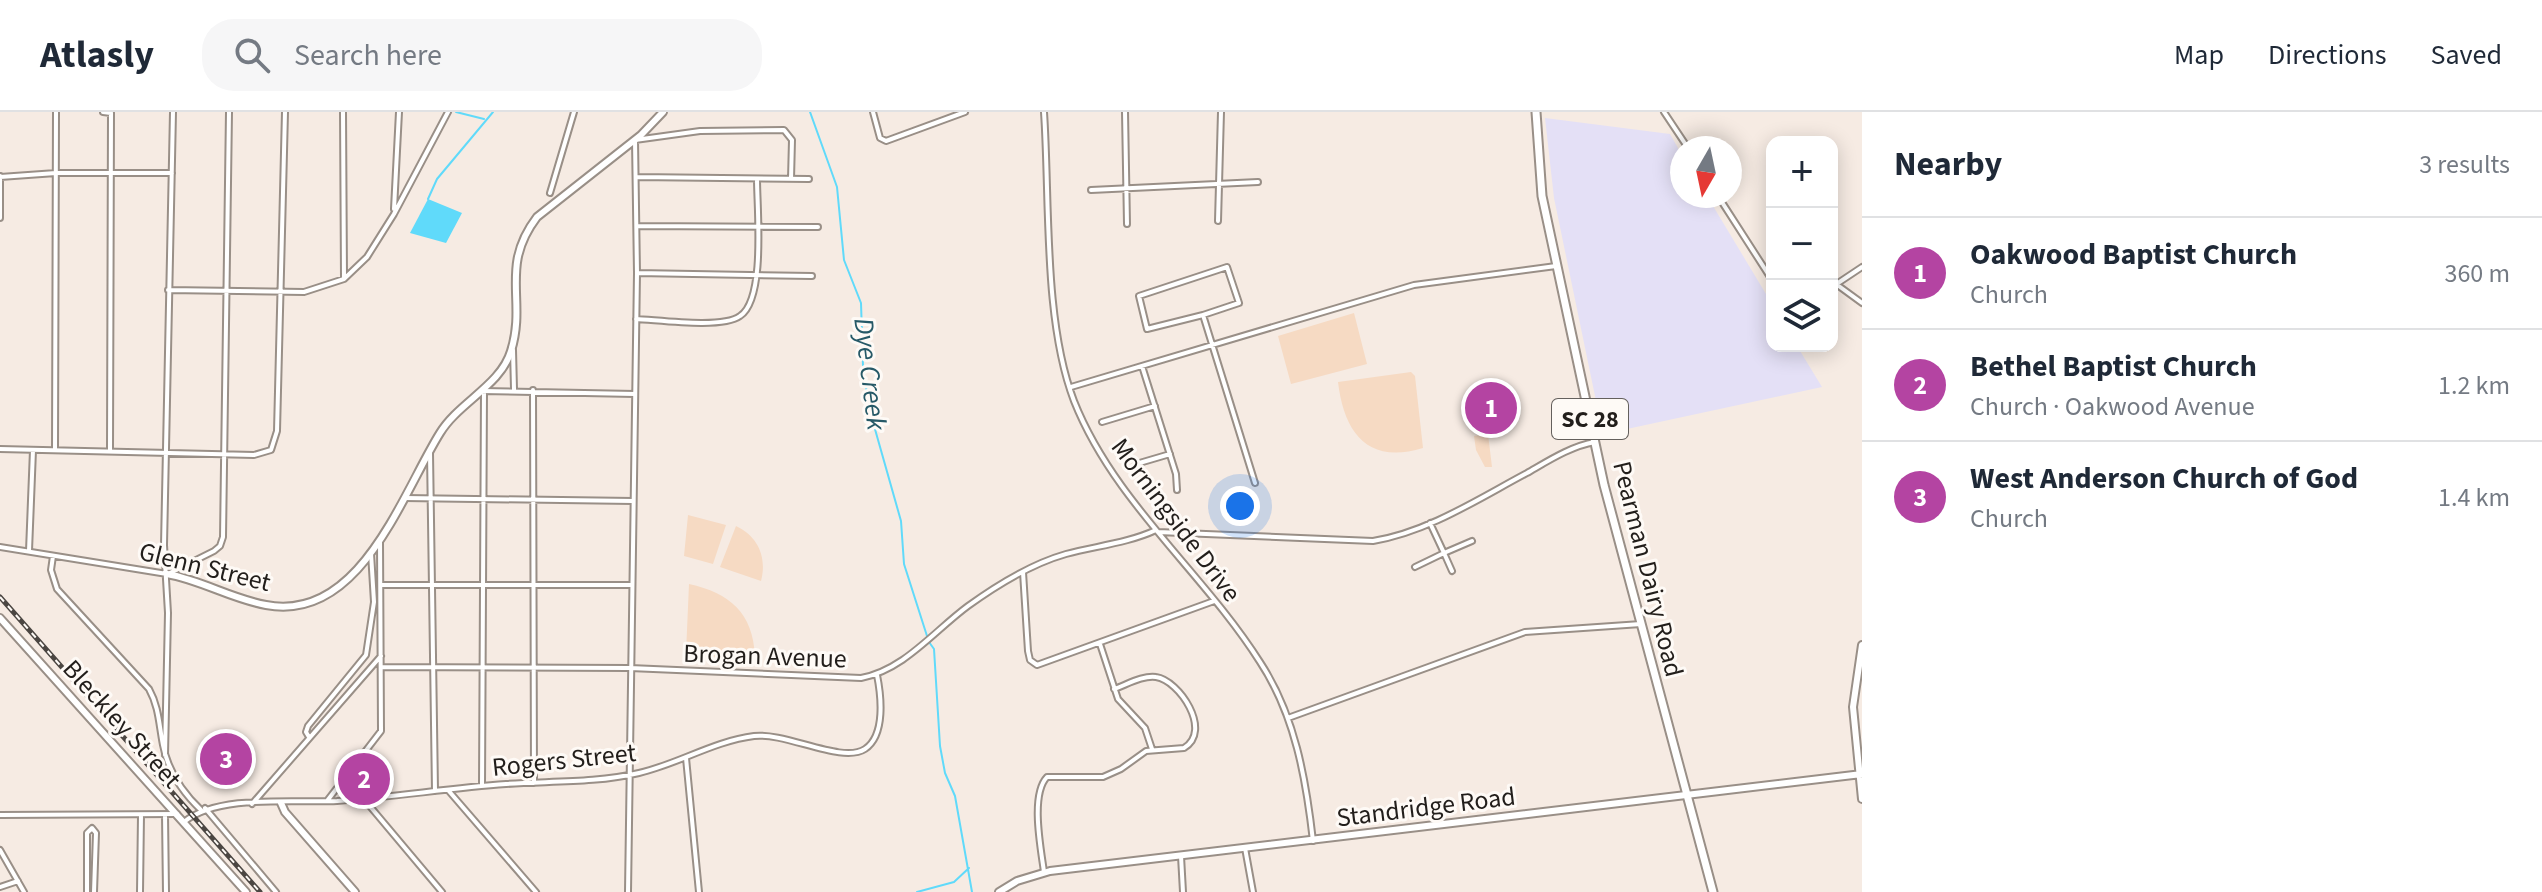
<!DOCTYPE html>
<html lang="en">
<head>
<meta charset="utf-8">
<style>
	body { margin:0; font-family:"Source Sans 3",sans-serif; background:#f6f6f7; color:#1f2937 }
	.controls { position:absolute; right:24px; top:24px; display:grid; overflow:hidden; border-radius:16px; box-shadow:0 4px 20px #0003 }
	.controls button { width:72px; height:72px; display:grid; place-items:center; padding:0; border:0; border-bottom:2px solid #e0e1e3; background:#fff; color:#1f2937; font:40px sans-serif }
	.compass { position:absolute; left:1670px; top:24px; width:72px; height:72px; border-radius:50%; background:#fff; box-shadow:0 4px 20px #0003; rotate:189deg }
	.you { position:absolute; left:1240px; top:394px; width:28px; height:28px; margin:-20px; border:6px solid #fff; border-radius:50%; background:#1a73e8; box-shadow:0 0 0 12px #1a73e833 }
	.badge { display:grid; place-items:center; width:52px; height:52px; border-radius:50%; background:#b444a2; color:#fff; font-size:26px; font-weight:700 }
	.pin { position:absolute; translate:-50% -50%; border:4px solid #fff; box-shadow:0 2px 8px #0006 }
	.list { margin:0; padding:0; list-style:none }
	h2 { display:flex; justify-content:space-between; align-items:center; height:104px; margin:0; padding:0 32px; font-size:34px }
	h2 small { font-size:26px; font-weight:400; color:#747a83 }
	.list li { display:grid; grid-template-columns:52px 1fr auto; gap:24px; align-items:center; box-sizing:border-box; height:112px; padding:0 32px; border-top:2px solid #e0e1e3 }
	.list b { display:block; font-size:30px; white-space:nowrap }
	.list p { margin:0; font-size:26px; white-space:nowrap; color:#747a83 }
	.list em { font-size:26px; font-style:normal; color:#747a83 }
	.icon { flex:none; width:44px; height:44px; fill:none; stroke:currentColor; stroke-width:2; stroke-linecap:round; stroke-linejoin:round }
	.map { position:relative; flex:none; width:1862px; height:780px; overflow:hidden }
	header { display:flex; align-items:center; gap:48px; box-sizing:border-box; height:112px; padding:0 40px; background:#fff; border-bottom:2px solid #e0e1e3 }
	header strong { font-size:38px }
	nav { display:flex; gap:44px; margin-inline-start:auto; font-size:28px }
	.search { width:560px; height:72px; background:#f6f6f7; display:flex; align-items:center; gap:20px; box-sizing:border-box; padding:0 28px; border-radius:32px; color:#747a83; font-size:30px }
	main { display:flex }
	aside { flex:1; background:#fff }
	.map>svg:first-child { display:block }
</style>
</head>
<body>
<header>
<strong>Atlasly</strong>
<div class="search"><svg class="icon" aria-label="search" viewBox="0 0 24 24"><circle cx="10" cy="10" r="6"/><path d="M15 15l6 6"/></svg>Search here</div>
<nav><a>Map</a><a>Directions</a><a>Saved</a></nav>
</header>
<main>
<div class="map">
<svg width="1862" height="780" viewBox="0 0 1862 780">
	<rect width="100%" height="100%" fill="#f6ebe3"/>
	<path fill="#e4e0f6" d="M 1545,6 L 1670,22 L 1682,43 L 1682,84 L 1707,84 L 1772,192 L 1772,234 L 1797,234 L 1822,275 L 1613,320 L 1601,313 L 1554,86 Z"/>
	<path fill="#f6dac3" d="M 1354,201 L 1367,252 L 1291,272 L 1278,224 Z
		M 1411,260 L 1415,264 L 1423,336 C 1367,353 1344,320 1338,270 Z
		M 1488,322 L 1492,355 L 1485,355 L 1476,338 L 1474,324 Z
		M 688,403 L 726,413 L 713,452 L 684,444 Z
		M 736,414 C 759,425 767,446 761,469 L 720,455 Z
		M 689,472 C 730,481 753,501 755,544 L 691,545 L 686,541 Z"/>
	<path fill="#60dafa" d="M 428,87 L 462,101 L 446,131 L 410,121 Z"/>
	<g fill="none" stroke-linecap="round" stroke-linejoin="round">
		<path stroke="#60dafa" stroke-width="2" d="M 456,0 L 484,7
			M 810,0 L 837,75 L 844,148 L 861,191 L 863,254 L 869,296 L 901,409 L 904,452 L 927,524
			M 428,87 L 437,67 L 493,0
			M 929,530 L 934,537 L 940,634 L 945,661 L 955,684 L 972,780
			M 917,780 L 954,770 L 969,756"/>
		<defs>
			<path id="street" d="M 103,0 L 111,1 L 110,339
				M 343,0 L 344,166
				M 873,0 L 880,26 L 886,29 L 965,0
				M 1044,0 C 1050,88 1043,208 1074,289 C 1114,390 1203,460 1260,550 C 1295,603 1306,667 1313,729
				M 1125,0 L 1127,112
				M 1664,0 L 1688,36
				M 1730,46 L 1731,45
				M 0,64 L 0,106
				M 0,65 L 56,61 L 172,61
				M 637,65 L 809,67
				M 1091,78 L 1258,70
				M 550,81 L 574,0
				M 1718,84 L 1772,168
				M 394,97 L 399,0
				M 1218,109 L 1221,0
				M 637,114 L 818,115
				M 637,161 L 812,164
				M 1836,172 L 1862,191
				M 1832,175 L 1862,155
				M 168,178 L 304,180 L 344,167 L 367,145 L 394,102 L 448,0
				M 1203,203 L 1239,191 L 1227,155 L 1139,184 L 1147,217 L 1203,203 L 1255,371
				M 636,207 C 659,208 722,217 740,204 C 766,187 757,97 757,67
				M 513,238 L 514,277
				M 1142,254 L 1176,362 L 1177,378
				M 1071,275 L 1414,173 L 1556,154
				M 533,278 L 534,671
				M 482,279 L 635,282
				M 1102,310 L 1155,294
				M 0,337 L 254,343 L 271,338 L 277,319 L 285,0
				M 55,338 L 56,0
				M 430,341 L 435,679
				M 1136,352 L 1170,342
				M 405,386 L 633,389
				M 1158,420 L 1373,429 C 1428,420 1478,387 1527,361 C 1548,349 1571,334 1595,330
				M 0,435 L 167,462
				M 29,439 L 33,338
				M 53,444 L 51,458 L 57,477 L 149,577 C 159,595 159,613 163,633 C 168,659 182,680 201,698
				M 1415,455 L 1444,441 L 1430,411
				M 1452,459 L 1444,441 L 1472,429
				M 1023,460 L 1028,539 L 1030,548 L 1037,553 L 1214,489
				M 168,462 L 214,439 L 220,434 L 223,425 L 229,0
				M 382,473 L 631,473
				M 1100,532 L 1118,587 L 1145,616 L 1152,637
				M 381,555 L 630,556 L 861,566 C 904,558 934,519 968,494 C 997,473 1031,452 1066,442 C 1096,434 1128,431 1156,418
				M 1288,606 L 1525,520 L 1641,512
				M 309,625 L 306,620 L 308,614 L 366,543 L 374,490 L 371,441
				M 165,643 L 168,501 L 164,433 L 173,0
				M 686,646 L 699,780
				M 482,674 L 484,279
				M 448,678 L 536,780
				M 363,686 L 442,780
				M 327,689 L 381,619 L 380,430
				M 252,692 L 381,544
				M 205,696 L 276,780
				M 0,703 L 177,702
				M 165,703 L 166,780
				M 184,710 C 218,682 294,691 337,689 C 394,685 450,676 506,672 C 550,669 596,671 639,661 C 678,652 714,629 754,624 C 786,620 842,652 865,637 C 886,623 881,583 877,563
				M 1245,736 L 1253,780
				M 0,738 L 24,780
				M 1181,744 L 1183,780
				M 1044,760 C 1041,737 1030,683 1047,665 L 1103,665 L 1121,657 L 1146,639 L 1184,636 C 1213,619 1179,568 1156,565 C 1143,563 1126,573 1114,577
				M 0,775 L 18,769
				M 87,780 L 87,721 L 92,716 L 96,721 L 94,780
				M 140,780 L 141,703
				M 628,780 L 637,161 L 635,28 L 700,19 L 784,18 L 792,28 L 791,67"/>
			<path id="secondary" d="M 167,462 C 201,468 232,487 266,493 C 360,511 402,382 440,321 C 458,291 501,273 511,239 C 527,188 499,155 537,105 L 641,23 L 663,0
				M 0,506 L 246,780
				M 1862,533 L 1853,595 L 1862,687
				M 281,691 L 285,700 L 355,780
				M 999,780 L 1017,769 L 1050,759 L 1862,662"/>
			<path id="highway" d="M 1536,0 L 1542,84 L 1604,373 L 1713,780"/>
		</defs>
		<use href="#street" stroke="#998f87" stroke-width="8"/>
		<use href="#secondary" stroke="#998f87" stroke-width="10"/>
		<use href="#highway" stroke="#998f87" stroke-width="11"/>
		<use href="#street" stroke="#fff" stroke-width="4"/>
		<use href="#secondary" stroke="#fff" stroke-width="6"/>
		<use href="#highway" stroke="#fff" stroke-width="7"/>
		<defs>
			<path id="rail" d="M 0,485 L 260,780"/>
		</defs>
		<use href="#rail" stroke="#4b4642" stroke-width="5"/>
		<use href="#rail" stroke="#fefaf6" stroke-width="2" stroke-dasharray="6" stroke-linecap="butt"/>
	</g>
	<g text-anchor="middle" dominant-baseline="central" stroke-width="6" stroke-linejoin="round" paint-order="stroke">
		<rect fill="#fefaf6" stroke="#64605d" stroke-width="2" x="1552" y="287" width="76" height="40" rx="6"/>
		<g font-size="24" font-weight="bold" fill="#221e1b">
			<text x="1590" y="307">SC 28</text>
		</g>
		<g font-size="26" fill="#221e1b" stroke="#fefaf6">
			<text transform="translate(1176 408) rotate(53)">Morningside Drive</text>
			<text transform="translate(205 455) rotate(14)">Glenn Street</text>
			<text transform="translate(1648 457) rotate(76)">Pearman Dairy Road</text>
			<text transform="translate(765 544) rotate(2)">Brogan Avenue</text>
			<text transform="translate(122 612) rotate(48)">Bleckley Street</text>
			<text transform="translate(564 648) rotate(-6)">Rogers Street</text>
			<text transform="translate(1426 695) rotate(-7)">Standridge Road</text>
		</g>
		<g font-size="28" font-style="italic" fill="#265967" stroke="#fefaf6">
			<text transform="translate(870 262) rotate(83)">Dye Creek</text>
		</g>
	</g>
</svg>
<div class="controls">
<button>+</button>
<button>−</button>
<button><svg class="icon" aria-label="layers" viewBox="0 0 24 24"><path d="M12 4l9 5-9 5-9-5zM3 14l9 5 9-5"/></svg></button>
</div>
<svg class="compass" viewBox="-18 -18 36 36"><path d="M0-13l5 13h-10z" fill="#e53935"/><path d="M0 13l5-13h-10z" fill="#747a83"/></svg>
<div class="you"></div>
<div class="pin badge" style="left:1491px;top:296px">1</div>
<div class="pin badge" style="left:364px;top:667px">2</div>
<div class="pin badge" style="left:226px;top:647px">3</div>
</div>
<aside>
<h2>Nearby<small>3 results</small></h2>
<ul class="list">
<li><span class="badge">1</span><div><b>Oakwood Baptist Church</b><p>Church</p></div><em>360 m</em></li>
<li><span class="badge">2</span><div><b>Bethel Baptist Church</b><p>Church · Oakwood Avenue</p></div><em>1.2 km</em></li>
<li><span class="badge">3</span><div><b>West Anderson Church of God</b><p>Church</p></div><em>1.4 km</em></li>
</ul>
</aside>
</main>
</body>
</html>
